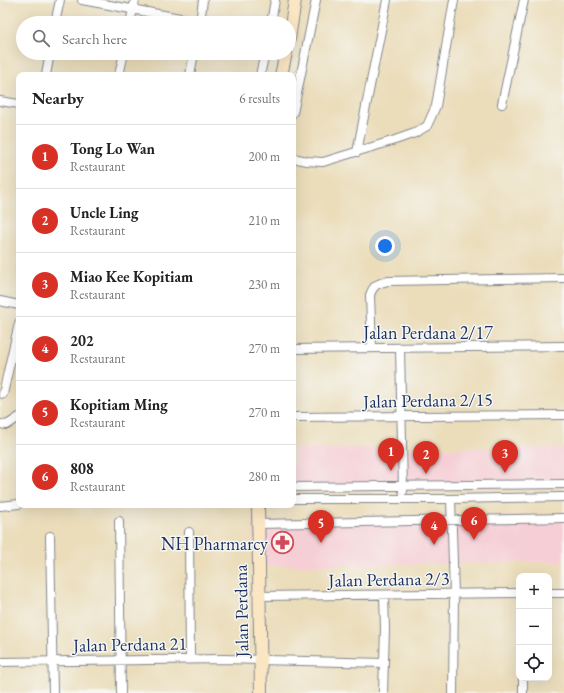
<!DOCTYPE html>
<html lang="en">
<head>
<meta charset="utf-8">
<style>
	body { margin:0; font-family:"EB Garamond",serif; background:#f6f6f6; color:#202124 }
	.controls { position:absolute; right:12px; bottom:12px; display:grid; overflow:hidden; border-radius:8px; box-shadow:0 4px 16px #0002 }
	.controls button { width:36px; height:36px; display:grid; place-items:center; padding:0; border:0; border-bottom:1px solid #e0e0e0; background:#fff; color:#202124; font:20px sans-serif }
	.you { position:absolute; left:385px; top:246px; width:14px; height:14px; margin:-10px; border:3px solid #fff; border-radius:50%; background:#1a73e8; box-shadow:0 0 0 6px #1a73e833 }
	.badge { display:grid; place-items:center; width:26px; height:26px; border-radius:50%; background:#d93025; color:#fff; font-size:13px; font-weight:700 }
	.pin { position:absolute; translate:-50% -33px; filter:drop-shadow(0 1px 2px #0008) }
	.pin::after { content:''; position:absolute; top:21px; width:14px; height:12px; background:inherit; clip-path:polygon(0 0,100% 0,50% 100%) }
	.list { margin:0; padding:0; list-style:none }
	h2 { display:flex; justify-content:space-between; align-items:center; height:52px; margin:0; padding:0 16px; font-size:17px }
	h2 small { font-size:13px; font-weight:400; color:#757577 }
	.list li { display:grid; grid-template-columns:26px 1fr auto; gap:12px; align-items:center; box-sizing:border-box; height:64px; padding:0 16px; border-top:1px solid #e0e0e0 }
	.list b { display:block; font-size:15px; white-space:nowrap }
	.list p { margin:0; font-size:13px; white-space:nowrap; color:#757577 }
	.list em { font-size:13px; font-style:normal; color:#757577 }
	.icon { flex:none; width:22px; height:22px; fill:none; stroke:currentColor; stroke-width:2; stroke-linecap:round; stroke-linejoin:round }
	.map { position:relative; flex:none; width:564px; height:693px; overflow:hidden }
	.search { position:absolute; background:#fff; box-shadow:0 4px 16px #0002; left:16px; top:16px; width:280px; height:44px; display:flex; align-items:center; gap:10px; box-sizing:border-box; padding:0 14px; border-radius:22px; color:#757577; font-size:15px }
	.panel { position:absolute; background:#fff; box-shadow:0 4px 16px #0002; left:16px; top:72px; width:280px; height:436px; border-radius:8px }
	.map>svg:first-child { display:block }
</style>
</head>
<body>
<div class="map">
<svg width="564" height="693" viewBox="0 0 564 693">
	<rect width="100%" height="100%" fill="#f6f6f2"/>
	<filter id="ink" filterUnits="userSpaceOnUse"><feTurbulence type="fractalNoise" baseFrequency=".025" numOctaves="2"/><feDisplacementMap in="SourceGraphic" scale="8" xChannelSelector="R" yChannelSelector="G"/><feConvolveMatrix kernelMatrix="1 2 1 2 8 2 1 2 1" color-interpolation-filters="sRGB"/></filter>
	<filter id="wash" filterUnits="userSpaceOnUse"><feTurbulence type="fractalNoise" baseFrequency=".012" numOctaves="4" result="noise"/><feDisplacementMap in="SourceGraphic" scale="16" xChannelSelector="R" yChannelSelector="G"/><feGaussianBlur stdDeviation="0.9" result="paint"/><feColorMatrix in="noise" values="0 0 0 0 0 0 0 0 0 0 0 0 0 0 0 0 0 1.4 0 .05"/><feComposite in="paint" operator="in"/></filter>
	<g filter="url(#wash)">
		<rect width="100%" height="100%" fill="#ebddba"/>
		<path fill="#f6cfd6" d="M 293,448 L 564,448 L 564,487 L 293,490 Z
			M 564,515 L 564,562 L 255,566 L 253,521 Z"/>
	</g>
	<g filter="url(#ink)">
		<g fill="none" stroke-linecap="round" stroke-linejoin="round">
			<defs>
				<path id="street" d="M 82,0 L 207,23
					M 55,23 L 60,0
					M 130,23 L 135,0
					M 200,23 L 203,0
					M 271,23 L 275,0
					M 46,75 L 50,53
					M 119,75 L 124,53
					M 190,75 L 194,53
					M 260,75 L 265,53
					M 0,101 L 19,104
					M 502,104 L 524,0
					M 293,113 L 316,0
					M 357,152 L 387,0
					M 293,158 L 307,161 L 323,162 L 395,140 L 415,133 L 427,126 L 436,106 L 454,0
					M 0,301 L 19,305
					M 372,348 L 370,295 C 374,284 377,284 388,281 L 564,278
					M 400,348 L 403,491
					M 293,349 L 564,346
					M 3,394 L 19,323
					M 293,417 L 564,415
					M 0,424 L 7,425 L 19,417
					M 293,487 L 564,484
					M 293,499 L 451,499 L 564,497
					M 451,499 L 454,594 L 453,693
					M 0,506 L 19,504
					M 119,521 L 121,693
					M 258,524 L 564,518
					M 189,532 L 190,659
					M 50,536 L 53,693
					M 549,593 L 564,593
					M 259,596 L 519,593
					M 0,662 L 224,659 L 384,663
					M 523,678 L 523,693
					M 383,693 L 385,629 L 384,595"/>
				<path id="secondary" d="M 289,39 L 295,0
					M 281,75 L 286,53
					M 258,505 L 261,693"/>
			</defs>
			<use href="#street" stroke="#83868c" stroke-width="10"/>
			<use href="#secondary" stroke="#83868c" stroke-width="14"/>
			<use href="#street" stroke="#fff" stroke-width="8"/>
			<use href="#secondary" stroke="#fbe6c4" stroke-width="12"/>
		</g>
	</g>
	<defs>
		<symbol id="pharmacy-ring" viewBox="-11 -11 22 22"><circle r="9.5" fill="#f6f6f2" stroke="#d1495b" stroke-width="1.5"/><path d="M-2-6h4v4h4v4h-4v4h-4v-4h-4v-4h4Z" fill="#d1495b"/></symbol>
	</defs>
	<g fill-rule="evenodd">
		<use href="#pharmacy-ring" x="270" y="530" width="25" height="25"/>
	</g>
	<g text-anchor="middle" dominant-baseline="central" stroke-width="3" stroke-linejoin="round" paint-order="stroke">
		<g font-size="18" fill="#1b2f5e" stroke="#f6f6f2">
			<text x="428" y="332">Jalan Perdana 2/17</text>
			<text transform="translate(428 400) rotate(-1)">Jalan Perdana 2/15</text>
			<text transform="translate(389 579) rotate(-1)">Jalan Perdana 2/3</text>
			<text transform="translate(241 611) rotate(-91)">Jalan Perdana</text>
			<text transform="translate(130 644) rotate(-1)">Jalan Perdana 21</text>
		</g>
		<g font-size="18" fill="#1b2f5e" stroke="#f6f6f2" text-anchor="end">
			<text x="268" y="543">NH Pharmarcy</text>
		</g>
	</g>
</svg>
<div class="controls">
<button>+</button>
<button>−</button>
<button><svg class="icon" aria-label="locate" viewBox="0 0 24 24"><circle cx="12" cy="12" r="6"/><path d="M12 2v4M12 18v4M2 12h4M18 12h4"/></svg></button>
</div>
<div class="you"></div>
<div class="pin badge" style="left:391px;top:471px">1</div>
<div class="pin badge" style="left:426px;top:474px">2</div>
<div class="pin badge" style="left:505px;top:473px">3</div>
<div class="pin badge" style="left:434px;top:545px">4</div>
<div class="pin badge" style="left:321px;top:543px">5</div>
<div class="pin badge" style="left:474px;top:540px">6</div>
<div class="search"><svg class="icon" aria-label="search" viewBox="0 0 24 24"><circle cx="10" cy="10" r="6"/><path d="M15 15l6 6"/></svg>Search here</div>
<section class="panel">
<h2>Nearby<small>6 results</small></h2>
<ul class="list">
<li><span class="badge">1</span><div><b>Tong Lo Wan</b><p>Restaurant</p></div><em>200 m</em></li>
<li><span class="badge">2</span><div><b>Uncle Ling</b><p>Restaurant</p></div><em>210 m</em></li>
<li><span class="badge">3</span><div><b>Miao Kee Kopitiam</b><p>Restaurant</p></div><em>230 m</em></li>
<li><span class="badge">4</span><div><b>202</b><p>Restaurant</p></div><em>270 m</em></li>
<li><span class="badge">5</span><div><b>Kopitiam Ming</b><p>Restaurant</p></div><em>270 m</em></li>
<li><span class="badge">6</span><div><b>808</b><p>Restaurant</p></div><em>280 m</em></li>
</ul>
</section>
</div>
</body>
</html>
